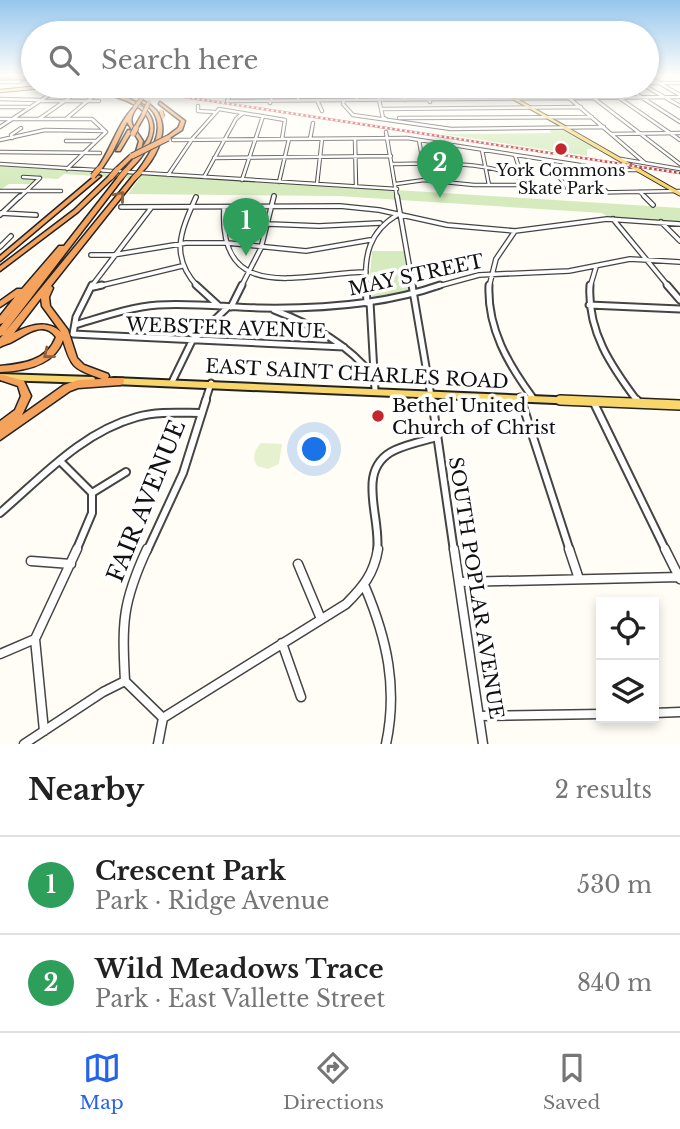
<!DOCTYPE html>
<html lang="en">
<head>
<meta charset="utf-8">
<style>
	body { margin:0; font-family:"Libre Baskerville",serif; background:#f2f2f2; color:#222 }
	.controls { position:absolute; right:21px; bottom:21px; display:grid; overflow:hidden; border-radius:0px; box-shadow:0 4px 10px #0003 }
	.controls button { width:63px; height:63px; display:grid; place-items:center; padding:0; border:0; border-bottom:2px solid #e0e0e0; background:#fff; color:#222; font:35px sans-serif }
	.you { position:absolute; left:315px; top:450px; width:24px; height:24px; margin:-18px; border:5px solid #fff; border-radius:50%; background:#1a73e8; box-shadow:0 0 0 10px #1a73e833 }
	.badge { display:grid; place-items:center; width:46px; height:46px; border-radius:50%; background:#2563eb; color:#fff; font-size:23px; font-weight:700 }
	.pin { position:absolute; translate:-50% -58px; filter:drop-shadow(0 2px 4px #0008) }
	.pin::after { content:''; position:absolute; top:37px; width:24px; height:21px; background:inherit; clip-path:polygon(0 0,100% 0,50% 100%) }
	.list { margin:0; padding:0; list-style:none }
	h2 { display:flex; justify-content:space-between; align-items:center; height:91px; margin:0; padding:0 28px; font-size:30px }
	h2 small { font-size:23px; font-weight:400; color:#767676 }
	.list li { display:grid; grid-template-columns:46px 1fr auto; gap:21px; align-items:center; box-sizing:border-box; height:98px; padding:0 28px; border-top:2px solid #e0e0e0 }
	.list b { display:block; font-size:26px; white-space:nowrap }
	.list p { margin:0; font-size:23px; white-space:nowrap; color:#767676 }
	.list em { font-size:23px; font-style:normal; color:#767676 }
	.icon { flex:none; width:38px; height:38px; fill:none; stroke:currentColor; stroke-width:2; stroke-linecap:round; stroke-linejoin:round }
	.map { position:relative; flex:none; width:680px; height:744px; overflow:hidden }
	.search { position:absolute; background:#fff; box-shadow:0 4px 10px #0003; left:21px; right:21px; top:21px; height:77px; display:flex; align-items:center; gap:18px; box-sizing:border-box; padding:0 24px; border-radius:38px; color:#767676; font-size:26px }
	.sheet { height:287px; background:#fff }
	nav { display:flex; justify-content:space-around; align-items:center; box-sizing:border-box; height:98px; border-top:2px solid #e0e0e0; background:#fff; font-size:19px; color:#767676 }
	nav a { display:grid; justify-items:center; gap:4px }
	nav .on { color:#2563eb }
	.map>svg:first-child { display:block }
</style>
</head>
<body>
<div class="map">
<svg width="680" height="744" viewBox="0 0 680 744">
	<rect width="100%" height="100%" fill="#fffdf5"/>
	<path fill="#d5ebbd" d="M 549,128 L 565,128 L 601,149 L 587,149 L 587,156 L 443,134 L 551,133 Z
		M 0,165 L 680,208 L 680,222 L 608,217 L 602,213 L 338,196 L 128,194 L 139,179 L 64,174 L 58,179 L 40,178 L 33,184 L 9,184 L 0,190 Z
		M 372,251 L 404,251 L 411,293 L 373,300 L 370,275 Z"/>
	<path fill="#e6f2cf" d="M 261,443 L 282,444 L 279,464 L 268,469 L 257,466 C 252,456 254,451 261,443 Z"/>
	<g fill="none" stroke-linecap="round" stroke-linejoin="round">
		<defs>
			<path id="minor-far4" d="M 647,76 L 680,95
				M 0,82 L 20,82
				M 647,83 L 680,83
				M 235,86 L 227,101 L 680,97
				M 354,86 L 357,100
				M 376,86 L 383,118 L 386,119
				M 398,86 L 405,100
				M 421,86 L 430,102
				M 442,86 L 451,99
				M 463,86 L 474,99
				M 555,86 L 645,163
				M 578,86 L 680,164
				M 602,86 L 680,140
				M 624,86 L 680,122
				M 645,86 L 680,106
				M 197,90 L 238,90 L 260,86
				M 501,91 L 537,91
				M 171,93 L 177,86
				M 192,96 L 201,86
				M 0,99 L 39,100
				M 298,100 L 299,86
				M 317,100 L 322,111
				M 344,100 L 343,104 L 353,115 L 451,129 L 604,127
				M 40,101 L 99,101
				M 270,103 L 275,86
				M 198,106 L 198,111 L 214,112
				M 0,107 L 28,107
				M 382,109 L 581,107
				M 399,118 L 592,117
				M 0,119 L 92,119 L 106,132 L 67,169
				M 39,119 L 79,91 L 97,93 L 67,118
				M 0,127 L 63,86
				M 386,132 L 397,198
				M 612,134 L 680,133
				M 12,138 L 11,135 L 21,128
				M 310,139 L 313,123
				M 355,139 L 356,186
				M 0,140 L 45,130 L 105,131
				M 173,140 L 407,138 L 612,170 L 640,170
				M 419,140 L 423,163
				M 66,141 L 96,141
				M 482,150 L 489,185
				M 0,152 L 100,153
				M 515,155 L 522,177
				M 214,158 L 391,156
				M 621,159 L 680,169
				M 545,160 L 568,188 L 567,192
				M 0,164 L 397,189
				M 392,164 C 435,164 493,159 530,184
				M 445,166 L 450,162 L 452,145
				M 583,166 L 607,192
				M 168,175 L 193,138 L 219,109 L 285,120 L 282,139
				M 23,177 L 40,178
				M 204,177 L 236,119 L 243,113
				M 242,180 L 263,116
				M 279,182 L 289,139
				M 317,184 L 322,139
				M 396,184 L 424,180 L 474,185 L 541,185 L 574,193 L 680,191
				M 0,191 L 61,191
				M 640,192 L 646,198
				M 19,198 L 40,178"/>
			<path id="minor-far3" d="M 397,196 L 413,287
				M 644,196 L 653,205
				M 196,197 C 181,231 169,256 198,287
				M 121,207 L 340,206 L 379,210 L 447,225 L 515,231 L 607,219 L 680,224
				M 224,208 C 218,306 303,273 366,272
				M 1,213 L 36,215
				M 0,215 L 20,196
				M 613,219 L 669,287
				M 661,222 L 680,241
				M 269,224 L 319,226 L 380,223
				M 0,247 L 11,236
				M 91,255 L 113,255 L 186,243 L 228,243 L 306,251 L 370,240
				M 91,287 L 151,208
				M 95,287 L 182,266
				M 241,287 L 261,248 L 274,196
				M 366,287 C 364,255 369,232 397,215
				M 435,287 L 479,275 L 569,271 L 630,259 L 680,262
				M 489,287 L 496,259 L 515,231
				M 590,287 L 596,267"/>
			<path id="minor-far2" d="M 92,285 L 76,317 L 73,334 L 344,347
				M 196,285 L 219,306
				M 366,285 L 367,303
				M 412,285 L 432,402
				M 489,285 C 487,328 508,364 533,398
				M 590,285 C 587,331 611,366 638,402
				M 667,285 L 680,300
				M 93,287 L 102,285
				M 370,302 L 375,390
				M 589,305 L 680,309
				M 231,307 L 242,285
				M 274,310 C 313,325 348,344 374,377
				M 75,325 C 102,317 130,307 158,305 C 192,303 227,307 260,308 C 320,309 384,305 440,285
				M 172,382 L 192,341 L 228,307
				M 520,397 L 522,402
				M 205,402 L 211,383"/>
			<path id="minor-far1" d="M 432,400 L 454,551
				M 521,400 L 570,551
				M 637,400 L 639,403
				M 593,401 L 666,551
				M 61,462 L 92,493 L 92,513 L 76,551
				M 92,493 L 126,472
				M 0,513 C 42,477 82,432 137,417 C 158,411 181,413 202,413
				M 147,551 L 183,473 L 206,400
				M 377,551 C 382,518 354,469 395,450 C 408,444 423,441 437,437"/>
			<path id="minor" d="M 147,549 C 122,603 122,623 125,681 L 163,718
				M 454,549 L 483,744
				M 569,549 L 579,579
				M 665,549 L 680,579
				M 31,561 L 71,564
				M 298,564 L 321,619
				M 459,582 L 680,577
				M 365,587 C 387,639 398,688 386,744
				M 282,643 L 301,697
				M 0,654 L 35,639
				M 654,713 L 680,712
				M 479,716 L 601,714
				M 163,718 L 346,604 C 363,587 374,574 378,549
				M 44,731 L 35,639 L 77,549
				M 24,744 L 103,692 L 125,681
				M 158,744 L 163,718"/>
			<path id="major-far3" d="M 492,86 L 568,129
				M 0,91 L 53,86"/>
			<path id="major-far2" d="M 565,128 L 680,194"/>
			<path id="major-far1" d="M 0,377 L 92,380
				M 114,381 L 601,402"/>
			<path id="major" d="M 560,400 L 680,405"/>
			<path id="highway" d="M 0,76 L 33,78 L 33,80 L 0,78 Z
				M 76,86 C 89,85 102,90 114,93 C 144,102 166,119 145,151 C 141,159 134,165 128,172 L 123,171 L 136,156 L 135,155 L 139,141 L 127,122 L 112,153 L 101,170 L 97,169 C 111,150 118,122 135,106 L 137,107 C 132,114 129,120 134,128 L 142,114 L 145,115 L 137,129 L 135,129 L 143,141 L 141,150 C 143,146 147,141 149,136 C 160,99 98,94 76,86 Z
				M 147,86 L 151,86 L 149,90 L 146,89 Z
				M 155,86 L 159,86 L 155,91 L 153,90 Z
				M 142,100 C 149,104 156,108 159,115 C 169,134 154,161 140,174 L 137,172 C 149,156 169,127 150,108 C 148,106 144,104 141,102 Z
				M 160,102 L 185,121 L 182,130 L 168,139 L 166,137 L 178,128 L 181,121 L 159,104 Z
				M 128,130 L 132,131 L 120,151 L 116,151 Z
				M 130,155 L 134,156 L 119,171 L 115,171 L 115,169 Z
				M 96,175 L 101,176 L 0,261 L 0,256 Z
				M 109,176 L 114,177 L 78,212 L 0,271 L 0,266 L 74,210 Z
				M 118,177 L 123,178 L 5,332 L 132,177 L 136,177 L 136,179 L 51,286 L 53,288 L 49,297 L 50,306 L 68,330 L 77,358 L 84,365 L 108,374 L 109,376 L 108,378 L 123,378 L 124,381 L 123,384 L 120,385 L 78,388 L 70,391 L 0,440 L 0,421 L 15,410 L 21,396 L 18,386 L 0,380 L 0,374 L 24,381 L 31,396 L 22,415 L 64,385 L 78,380 L 102,379 C 74,368 72,370 63,340 C 54,366 24,371 0,372 L 0,366 C 22,364 47,361 56,337 C 42,319 25,336 10,343 C 7,344 3,345 0,347 L 0,338 L 3,335 L 0,336 L 0,327 L 24,296 L 3,323 L 0,324 L 0,316 L 15,297 L 0,307 L 0,301 L 17,289 L 22,289 L 59,246 L 64,246 ZM 41,298 L 42,306 L 61,332 C 47,319 29,325 14,333 Z"/>
		</defs>
		<use href="#minor-far4" stroke="#444" stroke-width="4.5"/>
		<use href="#minor-far3" stroke="#444" stroke-width="6"/>
		<use href="#minor-far2" stroke="#444" stroke-width="9"/>
		<use href="#minor-far1" stroke="#444" stroke-width="10"/>
		<use href="#minor" stroke="#444" stroke-width="11"/>
		<use href="#major-far3" stroke="#222" stroke-width="4.5"/>
		<use href="#major-far2" stroke="#222" stroke-width="5"/>
		<use href="#major-far1" stroke="#222" stroke-width="10"/>
		<use href="#major" stroke="#222" stroke-width="12"/>
		<use href="#highway" stroke="#222" stroke-width="3"/>
		<use href="#minor-far4" stroke="#fff" stroke-width="2.5"/>
		<use href="#minor-far3" stroke="#fff" stroke-width="3.5"/>
		<use href="#minor-far2" stroke="#fff" stroke-width="5"/>
		<use href="#minor-far1" stroke="#fff" stroke-width="6"/>
		<use href="#minor" stroke="#fff" stroke-width="8"/>
		<use href="#major-far3" stroke="#f9d66b" stroke-width="2.5"/>
		<use href="#major-far2" stroke="#f9d66b" stroke-width="3.5"/>
		<use href="#major-far1" stroke="#f9d66b" stroke-width="6"/>
		<use href="#major" stroke="#f9d66b" stroke-width="9"/>
		<use href="#highway" fill="#f5a25d" fill-rule="evenodd"/>
		<defs>
			<path id="rail" d="M 113,86 L 680,173"/>
		</defs>
		<use href="#rail" stroke="#c4262e" stroke-width="2.5"/>
		<use href="#rail" stroke="#fff" stroke-width="2" stroke-dasharray="2.5" stroke-linecap="butt"/>
		<defs>
			<path id="highway-bridge-far1" d="M 149,94 L 152,89
				M 159,95 L 161,91
				M 135,107 L 142,98
				M 161,111 L 163,117
				M 143,115 L 149,102"/>
			<path id="highway-bridge" d="M 133,134 L 136,128
				M 132,156 L 168,138
				M 93,176 L 99,169
				M 111,177 L 117,170
				M 120,178 L 126,171
				M 134,178 L 140,172"/>
		</defs>
		<use href="#highway-bridge-far1" stroke="#222" stroke-width="5" stroke-linecap="butt"/>
		<use href="#highway-bridge" stroke="#222" stroke-width="7" stroke-linecap="butt"/>
		<use href="#highway-bridge-far1" stroke="#f5a25d" stroke-width="3.5"/>
		<use href="#highway-bridge" stroke="#f5a25d" stroke-width="5"/>
	</g>
	<defs><path id="oneway-chevron" d="M-2-3.5L2.5 0L-2 3.5" fill="none" stroke-width="1.6" stroke-linecap="round" stroke-linejoin="round" transform="scale(1.75)"/></defs>
	<g stroke="#8e613b">
		<use href="#oneway-chevron" transform="translate(120 196) rotate(-50)"/>
		<use href="#oneway-chevron" transform="translate(48 354) rotate(141)"/>
	</g>
	<linearGradient id="sky" x2="0" y2="1"><stop stop-color="#95c6ee"/><stop offset="0.42" stop-color="#fffefa"/><stop offset="1" stop-color="#fffefa" stop-opacity="0"/></linearGradient>
	<rect width="680" height="180" fill="url(#sky)"/>
	<g fill="#c4262e" stroke="#fff" stroke-width="2.5">
		<circle cx="561" cy="149" r="7"/>
		<circle cx="378" cy="416" r="7"/>
	</g>
	<g text-anchor="middle" dominant-baseline="central" stroke-width="7" stroke-linejoin="round" paint-order="stroke">
		<g font-size="16" fill="#111" stroke="#fff">
			<text x="561" y="170">York Commons<tspan x="561" dy="18">Skate Park</tspan></text>
		</g>
		<g font-size="19" fill="#111" stroke="#fff">
			<text transform="translate(416 275) rotate(-12)">MAY STREET</text>
			<text transform="translate(226 328) rotate(2)">WEBSTER AVENUE</text>
			<text transform="translate(357 374) rotate(3)">EAST SAINT CHARLES ROAD</text>
			<text transform="translate(476 588) rotate(81)">SOUTH POPLAR AVENUE</text>
		</g>
		<g font-size="19" fill="#111" stroke="#fff" text-anchor="start">
			<text x="392" y="405">Bethel United<tspan x="392" dy="22">Church of Christ</tspan></text>
		</g>
		<g font-size="23" fill="#111" stroke="#fff">
			<text transform="translate(146 501) rotate(-68)">FAIR AVENUE</text>
		</g>
	</g>
</svg>
<div class="controls">
<button><svg class="icon" aria-label="locate" viewBox="0 0 24 24"><circle cx="12" cy="12" r="6"/><path d="M12 2v4M12 18v4M2 12h4M18 12h4"/></svg></button>
<button><svg class="icon" aria-label="layers" viewBox="0 0 24 24"><path d="M12 4l9 5-9 5-9-5zM3 14l9 5 9-5"/></svg></button>
</div>
<div class="you"></div>
<div class="pin badge" style="left:246px;top:256px;background:#2e9e5b">1</div>
<div class="pin badge" style="left:440px;top:198px;background:#2e9e5b">2</div>
<div class="search"><svg class="icon" aria-label="search" viewBox="0 0 24 24"><circle cx="10" cy="10" r="6"/><path d="M15 15l6 6"/></svg>Search here</div>
</div>
<section class="sheet">
<h2>Nearby<small>2 results</small></h2>
<ul class="list">
<li><span class="badge" style="background:#2e9e5b">1</span><div><b>Crescent Park</b><p>Park · Ridge Avenue</p></div><em>530 m</em></li>
<li><span class="badge" style="background:#2e9e5b">2</span><div><b>Wild Meadows Trace</b><p>Park · East Vallette Street</p></div><em>840 m</em></li>
</ul>
</section>
<nav>
<a class="on"><svg class="icon" aria-label="map" viewBox="0 0 24 24"><path d="M3 6l6-2 6 2 6-2v14l-6 2-6-2-6 2zM9 4v14M15 6v14"/></svg>Map</a>
<a><svg class="icon" aria-label="directions" viewBox="0 0 24 24"><path d="M12 3l9 9-9 9-9-9zM9 14v-3h6M13 9l2 2-2 2"/></svg>Directions</a>
<a><svg class="icon" aria-label="saved" viewBox="0 0 24 24"><path d="M7 4h10v16l-5-4-5 4z"/></svg>Saved</a>
</nav>
</body>
</html>
